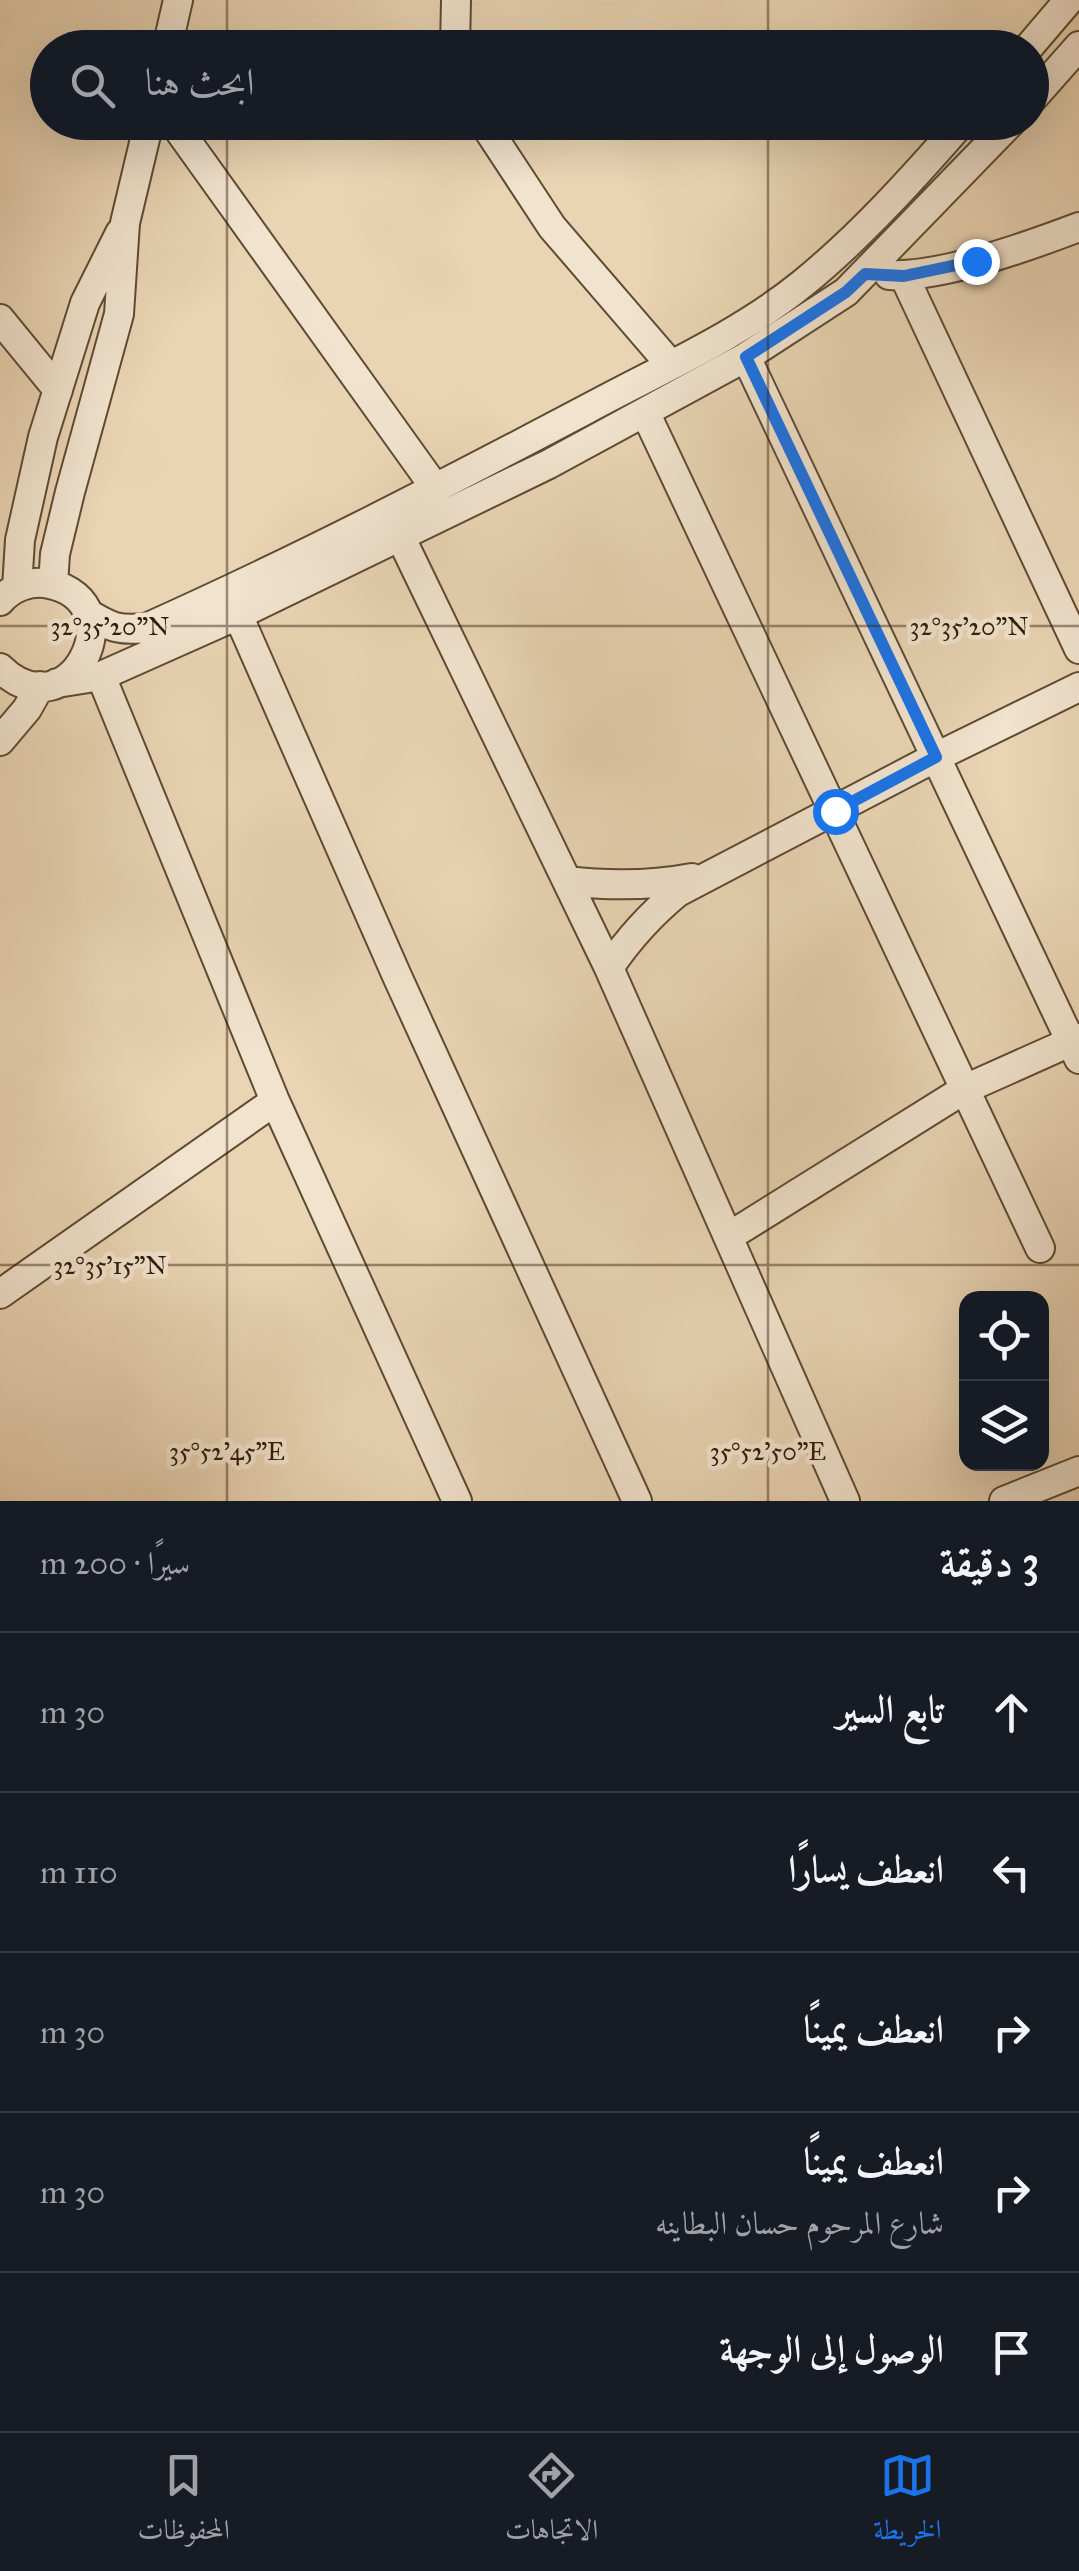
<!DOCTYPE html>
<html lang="ar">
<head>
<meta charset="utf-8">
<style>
	body { margin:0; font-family:"IM FELL Great Primer",Amiri,serif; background:#20242c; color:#f1f3f6; direction:rtl }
	.controls { position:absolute; right:30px; bottom:30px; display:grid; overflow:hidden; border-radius:20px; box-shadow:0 10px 40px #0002 }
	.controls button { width:90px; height:90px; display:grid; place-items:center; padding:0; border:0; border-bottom:2px solid #363941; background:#171b24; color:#f1f3f6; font:50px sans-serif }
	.stop { position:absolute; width:30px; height:30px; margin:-22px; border:8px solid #1a73e8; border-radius:50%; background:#fff }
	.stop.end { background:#1a73e8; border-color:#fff; box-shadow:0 2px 10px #0008 }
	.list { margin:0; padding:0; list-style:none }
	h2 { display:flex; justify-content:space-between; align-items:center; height:130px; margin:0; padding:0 40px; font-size:42px }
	h2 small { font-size:32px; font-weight:400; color:#9ea1a6 }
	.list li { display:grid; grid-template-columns:65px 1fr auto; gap:30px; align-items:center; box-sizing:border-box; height:160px; padding:0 40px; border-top:2px solid #363941 }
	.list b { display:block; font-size:38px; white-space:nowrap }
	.list p { margin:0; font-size:32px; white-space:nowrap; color:#9ea1a6 }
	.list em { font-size:32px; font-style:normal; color:#9ea1a6 }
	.icon { flex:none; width:55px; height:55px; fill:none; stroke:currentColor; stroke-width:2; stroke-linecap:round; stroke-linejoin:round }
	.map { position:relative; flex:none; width:1079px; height:1501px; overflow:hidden; direction:ltr }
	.search { position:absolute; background:#171b24; box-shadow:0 10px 40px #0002; left:30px; right:30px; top:30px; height:110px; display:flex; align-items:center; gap:25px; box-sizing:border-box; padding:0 35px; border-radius:55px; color:#9ea1a6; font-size:38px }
	.sheet { height:930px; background:#171b24 }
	nav { display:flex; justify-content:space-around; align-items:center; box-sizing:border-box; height:140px; border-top:2px solid #363941; background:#171b24; font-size:28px; color:#9ea1a6 }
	nav a { display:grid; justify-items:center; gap:5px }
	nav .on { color:#1a73e8 }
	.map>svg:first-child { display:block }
</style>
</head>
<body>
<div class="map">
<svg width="1079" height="1501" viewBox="0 0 1079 1501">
	<rect width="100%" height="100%" fill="#e9d4b3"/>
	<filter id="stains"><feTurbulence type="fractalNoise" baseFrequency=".002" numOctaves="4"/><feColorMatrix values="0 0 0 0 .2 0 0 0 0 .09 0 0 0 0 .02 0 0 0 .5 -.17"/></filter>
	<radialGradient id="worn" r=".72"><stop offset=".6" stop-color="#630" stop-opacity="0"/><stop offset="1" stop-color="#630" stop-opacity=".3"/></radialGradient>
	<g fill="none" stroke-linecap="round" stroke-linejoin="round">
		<defs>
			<path id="minor" d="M 167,48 L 178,0
				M 455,48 L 456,0
				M 1028,48 L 1069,0
				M 1032,99 L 1079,46
				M 173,122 L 436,489
				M 483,122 L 552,227 L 670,364
				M 889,275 C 941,278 1029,246 1079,227
				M 904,276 L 1079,649
				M 0,319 L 58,390
				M 746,357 L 1079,1059
				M 645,412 L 1040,1248
				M 400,536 L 609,968 L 845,1501
				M 53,584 L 55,554 L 70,492 L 119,314 L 125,223 L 149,122
				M 17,588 L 20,540 L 43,437 L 85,303 L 120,233
				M 0,601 C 12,587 31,580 50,584 C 137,603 69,736 0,668
				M 87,613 C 110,627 118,631 146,628 C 296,561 441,486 587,409 C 659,370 738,336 802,284 C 859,238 914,177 962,122
				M 238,615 L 397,976 L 637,1501
				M 101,676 L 275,1101 L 457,1501
				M 57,683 L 101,676 L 238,615 L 549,464 L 746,357 L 846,292 L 1011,122
				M 0,741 L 27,709 L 40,686
				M 567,881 C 609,886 650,886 692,878
				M 609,968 C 629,938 650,915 678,892 L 936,757 L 1079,687
				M 728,1237 L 965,1089 L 1079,1038
				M 0,1294 L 275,1101
				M 1004,1501 L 1079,1471"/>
		</defs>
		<use href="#minor" stroke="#5e4b33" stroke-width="32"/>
		<use href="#minor" stroke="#f1e3ce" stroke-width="28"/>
	</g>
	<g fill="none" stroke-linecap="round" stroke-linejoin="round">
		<path stroke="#1a73e8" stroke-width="12" d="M 835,811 L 936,757 L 746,357 L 846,292 L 865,274 L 904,276 L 976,261"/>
	</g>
	<path fill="none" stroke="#301d08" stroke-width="2.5" stroke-opacity="0.45" d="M 227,0 L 227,48M 768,0 L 768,48M 227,122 L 227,1501M 768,122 L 768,1501M 0,626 L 1079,626M 0,1265 L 1079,1265"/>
	<g font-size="25" text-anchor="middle" fill="#301d08" stroke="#f1e3ce" stroke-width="9" stroke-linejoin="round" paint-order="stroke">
		<text x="110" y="635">32°35'20"N</text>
		<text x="969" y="635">32°35'20"N</text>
		<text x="110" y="1274">32°35'15"N</text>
		<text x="227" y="1460">35°52'45"E</text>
		<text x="768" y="1460">35°52'50"E</text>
	</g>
	<rect width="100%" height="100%" filter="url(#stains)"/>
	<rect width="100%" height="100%" fill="url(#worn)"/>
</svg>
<div class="controls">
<button><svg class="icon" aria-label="locate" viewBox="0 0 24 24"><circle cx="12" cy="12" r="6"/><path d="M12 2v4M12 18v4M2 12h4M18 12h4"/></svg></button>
<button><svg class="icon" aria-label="layers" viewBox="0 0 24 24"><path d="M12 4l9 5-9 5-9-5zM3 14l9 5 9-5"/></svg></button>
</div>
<div class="stop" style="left:835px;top:811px"></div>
<div class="stop end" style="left:976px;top:261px"></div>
<div class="search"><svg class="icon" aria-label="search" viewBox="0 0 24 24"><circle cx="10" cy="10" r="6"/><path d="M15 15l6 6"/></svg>ابحث هنا</div>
</div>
<section class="sheet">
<h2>3 دقيقة<small>سيرًا · 200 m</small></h2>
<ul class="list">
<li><svg class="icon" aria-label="ahead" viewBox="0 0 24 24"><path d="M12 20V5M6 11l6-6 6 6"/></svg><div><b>تابع السير</b></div><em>30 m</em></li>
<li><svg class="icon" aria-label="left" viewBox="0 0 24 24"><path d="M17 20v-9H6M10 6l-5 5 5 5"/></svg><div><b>انعطف يسارًا</b></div><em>110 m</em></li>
<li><svg class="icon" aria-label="right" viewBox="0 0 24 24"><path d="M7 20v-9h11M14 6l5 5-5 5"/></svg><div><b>انعطف يمينًا</b></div><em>30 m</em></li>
<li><svg class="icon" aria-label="right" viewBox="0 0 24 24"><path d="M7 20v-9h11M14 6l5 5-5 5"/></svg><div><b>انعطف يمينًا</b><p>شارع المرحوم حسان البطاينه</p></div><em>30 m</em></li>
<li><svg class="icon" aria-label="arrive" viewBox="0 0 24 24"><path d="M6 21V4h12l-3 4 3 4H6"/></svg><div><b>الوصول إلى الوجهة</b></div></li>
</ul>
</section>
<nav>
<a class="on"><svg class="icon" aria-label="map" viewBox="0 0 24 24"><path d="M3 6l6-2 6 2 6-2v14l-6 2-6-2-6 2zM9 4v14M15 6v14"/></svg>الخريطة</a>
<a><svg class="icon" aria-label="directions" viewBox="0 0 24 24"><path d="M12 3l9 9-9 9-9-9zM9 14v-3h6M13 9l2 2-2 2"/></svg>الاتجاهات</a>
<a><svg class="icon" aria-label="saved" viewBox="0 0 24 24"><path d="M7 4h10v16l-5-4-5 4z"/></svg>المحفوظات</a>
</nav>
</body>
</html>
